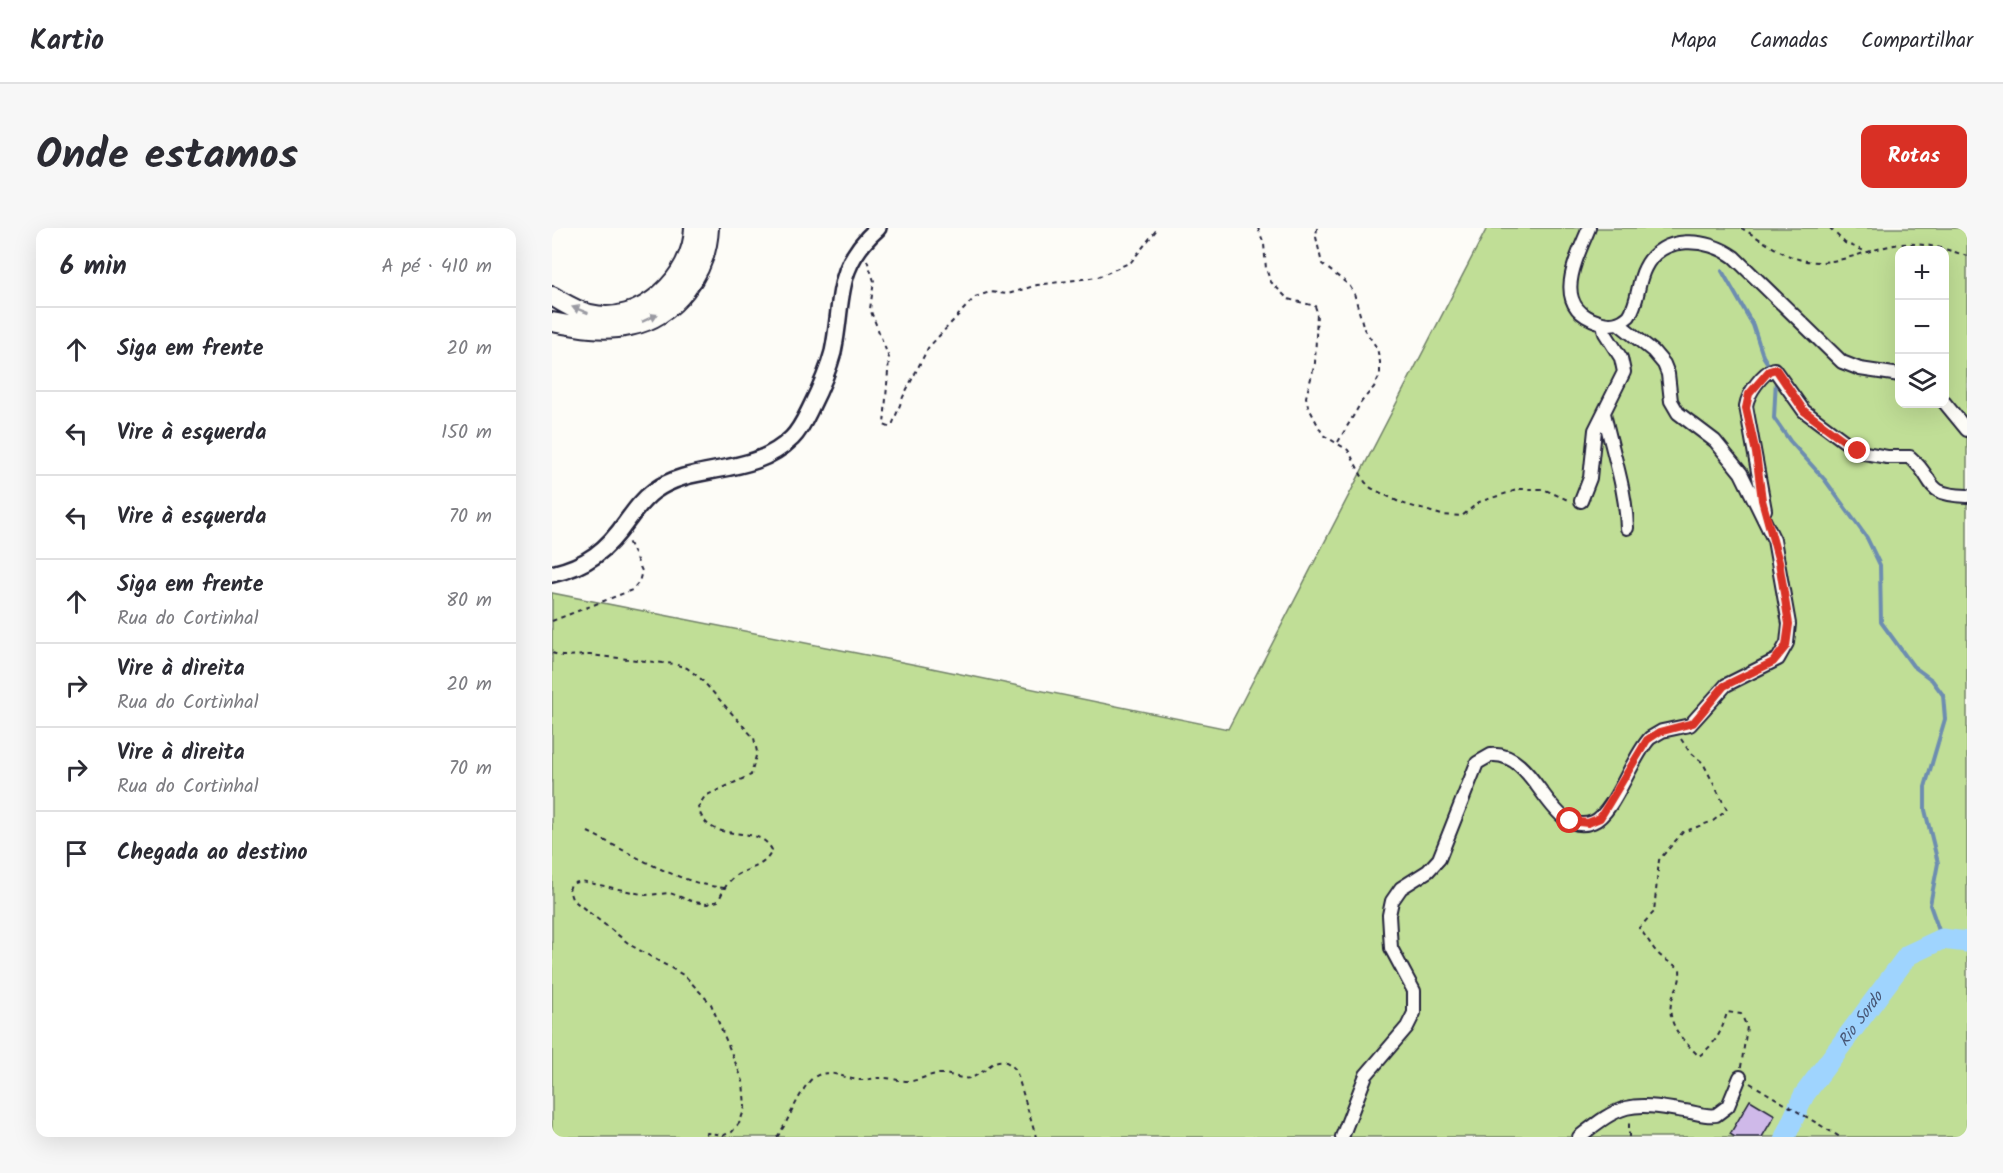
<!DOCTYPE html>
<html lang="pt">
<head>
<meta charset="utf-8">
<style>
	body { margin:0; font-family:Kalam,sans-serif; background:#f7f7f7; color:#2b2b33 }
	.controls { position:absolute; right:18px; top:18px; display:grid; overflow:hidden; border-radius:12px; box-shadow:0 6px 24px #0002 }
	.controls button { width:54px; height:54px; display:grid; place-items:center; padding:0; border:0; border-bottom:2px solid #e1e1e2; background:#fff; color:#2b2b33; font:30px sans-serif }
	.stop { position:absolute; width:18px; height:18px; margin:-14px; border:4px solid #d93025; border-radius:50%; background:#fff }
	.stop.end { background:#d93025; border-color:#fff; box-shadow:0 2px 6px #0008 }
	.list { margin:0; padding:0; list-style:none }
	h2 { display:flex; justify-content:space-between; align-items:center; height:78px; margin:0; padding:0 24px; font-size:26px }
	h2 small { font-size:20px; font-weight:400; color:#7c7c81 }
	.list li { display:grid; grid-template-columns:39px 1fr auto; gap:18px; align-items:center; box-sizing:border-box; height:84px; padding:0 24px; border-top:2px solid #e1e1e2 }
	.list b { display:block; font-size:22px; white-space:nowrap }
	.list p { margin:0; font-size:20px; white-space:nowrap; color:#7c7c81 }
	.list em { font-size:20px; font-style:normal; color:#7c7c81 }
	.icon { flex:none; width:33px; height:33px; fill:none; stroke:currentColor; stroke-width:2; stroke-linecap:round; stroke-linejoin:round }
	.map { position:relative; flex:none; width:1415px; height:909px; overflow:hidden; border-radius:12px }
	header { display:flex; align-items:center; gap:36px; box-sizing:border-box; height:84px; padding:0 30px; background:#fff; border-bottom:2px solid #e1e1e2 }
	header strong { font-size:28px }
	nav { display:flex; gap:33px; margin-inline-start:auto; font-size:21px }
	.intro { display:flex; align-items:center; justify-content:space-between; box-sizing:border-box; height:144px; padding:0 36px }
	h1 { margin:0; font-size:42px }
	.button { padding:15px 27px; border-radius:12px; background:#d93025; color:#fff; font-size:21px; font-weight:700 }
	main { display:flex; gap:36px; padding:0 36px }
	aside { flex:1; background:#fff; border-radius:12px; box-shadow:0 6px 24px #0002 }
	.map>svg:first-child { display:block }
</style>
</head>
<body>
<header>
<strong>Kartio</strong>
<nav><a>Mapa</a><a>Camadas</a><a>Compartilhar</a></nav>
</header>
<div class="intro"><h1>Onde estamos</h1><a class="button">Rotas</a></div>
<main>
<aside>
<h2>6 min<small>A pé · 410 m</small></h2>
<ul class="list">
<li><svg class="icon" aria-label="ahead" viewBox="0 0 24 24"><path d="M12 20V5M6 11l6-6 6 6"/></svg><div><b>Siga em frente</b></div><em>20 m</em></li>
<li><svg class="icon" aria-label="left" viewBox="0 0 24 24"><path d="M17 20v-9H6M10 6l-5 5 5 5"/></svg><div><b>Vire à esquerda</b></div><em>150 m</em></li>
<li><svg class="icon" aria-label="left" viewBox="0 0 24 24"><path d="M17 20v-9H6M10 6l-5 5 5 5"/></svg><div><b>Vire à esquerda</b></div><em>70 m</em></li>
<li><svg class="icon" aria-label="ahead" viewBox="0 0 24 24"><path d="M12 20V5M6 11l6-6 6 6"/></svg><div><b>Siga em frente</b><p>Rua do Cortinhal</p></div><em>80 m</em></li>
<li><svg class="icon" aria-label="right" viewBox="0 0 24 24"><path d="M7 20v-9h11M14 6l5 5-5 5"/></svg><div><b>Vire à direita</b><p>Rua do Cortinhal</p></div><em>20 m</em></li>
<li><svg class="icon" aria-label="right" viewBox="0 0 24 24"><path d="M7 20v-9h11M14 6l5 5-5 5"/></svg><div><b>Vire à direita</b><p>Rua do Cortinhal</p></div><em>70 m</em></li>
<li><svg class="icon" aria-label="arrive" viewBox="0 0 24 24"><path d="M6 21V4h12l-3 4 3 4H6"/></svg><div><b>Chegada ao destino</b></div></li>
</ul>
</aside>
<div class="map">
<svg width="1415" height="909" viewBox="0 0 1415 909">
	<rect width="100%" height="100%" fill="#fdfcf7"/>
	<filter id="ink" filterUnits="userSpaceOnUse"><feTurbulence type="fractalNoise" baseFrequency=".0167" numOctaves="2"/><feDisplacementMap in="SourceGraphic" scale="12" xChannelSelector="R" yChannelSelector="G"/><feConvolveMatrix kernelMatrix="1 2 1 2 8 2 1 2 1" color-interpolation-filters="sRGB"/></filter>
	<g filter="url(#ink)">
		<path fill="#c0de96" stroke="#718068" stroke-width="1.5" fill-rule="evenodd" d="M 935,0 L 1415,0 L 1415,909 L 0,909 L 0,365 L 370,438 L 676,501 ZM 1348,22 L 1392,22 L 1392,176 L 1348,176 Z"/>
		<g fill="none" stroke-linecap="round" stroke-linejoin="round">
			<path stroke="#6d8db0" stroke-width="4" d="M 1170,43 L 1201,97 L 1211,128 L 1219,141
				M 1224,150 L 1222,190 L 1238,213 L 1273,252 L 1315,310 L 1328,337 L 1329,394 L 1361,438 L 1380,452 L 1391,467 L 1393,491 L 1373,559 L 1373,582 L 1386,635 L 1378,677 L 1390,711"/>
			<path stroke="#9fd4fe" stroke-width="21" id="s1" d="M 1233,909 L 1252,867 L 1356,727 L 1390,711 L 1415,714"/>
		</g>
		<path fill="#cfb9e9" stroke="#22223b" stroke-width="1.5" d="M 1198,872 L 1223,887 L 1210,909 L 1183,909 L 1178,906 Z"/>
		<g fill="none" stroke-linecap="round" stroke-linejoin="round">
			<defs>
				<path id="minor" d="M 1037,0 C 1024,32 998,79 1047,94 C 1059,98 1068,96 1077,88 C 1087,73 1085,55 1093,40 C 1110,5 1156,10 1182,29 L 1290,134 L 1308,141 L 1348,147
					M 1392,174 L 1415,202
					M 1052,185 C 1060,223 1074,260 1075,300
					M 1029,273 L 1038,250 L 1043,202 L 1072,144 L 1069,130 L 1053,105 L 1051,95
					M 1213,282 L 1194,178 C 1196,165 1210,145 1222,141 L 1252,183 L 1307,224 L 1335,229 L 1358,229 C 1386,253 1369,266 1415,268
					M 790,909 L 814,847 L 855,799 L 862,785 L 862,763 L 839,720 L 837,687 L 840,673 L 849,660 L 876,643 L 887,631 L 925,535 L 939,527 C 986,523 996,611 1041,594 C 1062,586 1080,528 1098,510 L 1110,503 L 1138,497 L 1174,457 L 1226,431 L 1235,415 L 1237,396 L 1222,312 L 1189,245 L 1163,213 L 1126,185 L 1119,173 L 1116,146 L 1112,136 L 1101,123 L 1066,95
					M 1027,909 C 1069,876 1077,873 1132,883 C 1143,884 1153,889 1164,887 L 1176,878 L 1188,849"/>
				<path id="major" d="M 0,346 C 35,338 55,322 75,293 C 83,282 91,271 102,263 C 141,234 200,250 240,210 C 249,201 254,189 259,179 C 268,161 276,143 281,124 C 292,72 281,40 326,0"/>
				<path id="highway" d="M 0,68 C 12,75 24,83 38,86 C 88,99 141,49 142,0
					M 0,94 C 26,99 52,104 78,98 C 123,89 155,44 157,0"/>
			</defs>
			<use href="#minor" stroke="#22223b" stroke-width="16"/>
			<use href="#major" stroke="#22223b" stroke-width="20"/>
			<use href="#highway" stroke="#22223b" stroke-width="22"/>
			<path stroke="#22223b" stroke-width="2" stroke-dasharray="4.5 4.5" stroke-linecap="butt" d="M 706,0 L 712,16 L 714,41 L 719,54 L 736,71 L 763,78 L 765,84 L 763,135 L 754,169 L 756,178 L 771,207 L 796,222 L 813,254 L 819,260 L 849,275 L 890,287 L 910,288 L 927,274 L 968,261 L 991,261 L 1018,273
				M 765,0 L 764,9 L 770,36 L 797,57 L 802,65 L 812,101 L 825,120 L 828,134 L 828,147 L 822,159 L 810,173 L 786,214
				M 1189,0 C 1207,10 1227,25 1246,31 C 1280,41 1310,23 1342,17 C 1366,13 1392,20 1415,28
				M 1278,0 L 1293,15 L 1315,24
				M 315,32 L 322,53 L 318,81 L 337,130 L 332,197 L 337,199 L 341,195 L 351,169 L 376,120 L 423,69 L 438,64 L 456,66 L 485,57 L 546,49 L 579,34 L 606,0
				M 0,393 L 80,362 L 87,354 L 90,343 L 76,313
				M 0,425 L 10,428 L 38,427 L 122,436 L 135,440 L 149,451 L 202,510 L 205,524 L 199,547 L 153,568 L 146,579 C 157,621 205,592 220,622 C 213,640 196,639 182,649 C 174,655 171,664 166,673 L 155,676 L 142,674 L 118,665 L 94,667 L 29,653 L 19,656 L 17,662 L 20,671 L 80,718 L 133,748 L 159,776 L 191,853 L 193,879 L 188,894 L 180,904 L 172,907 L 155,905 L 150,909
				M 1129,511 L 1137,523 L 1151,535 L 1175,582 L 1161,593 L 1131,604 L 1107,632 L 1102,684 L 1087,700 C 1105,722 1099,725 1128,740 C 1129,756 1125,757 1120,771 C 1113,795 1131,813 1147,828 C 1163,816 1170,804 1175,784 L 1189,786 L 1195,799 L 1189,839
				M 36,604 C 79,625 124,655 173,660
				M 1198,855 L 1288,909
				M 225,909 C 236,895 249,859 261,850 C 277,838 292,852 309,852 C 315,852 321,850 327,850 C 338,849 349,854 360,853 C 371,851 379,845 391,846 C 399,846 410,852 418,850 C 438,845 443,819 464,842 L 484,909
				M 1077,909 L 1077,891"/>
			<use href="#minor" stroke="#fdfcf7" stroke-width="12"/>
			<use href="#major" stroke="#fdfcf7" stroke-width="15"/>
			<use href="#highway" stroke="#fdfcf7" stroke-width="18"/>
		</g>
		<defs><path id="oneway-solid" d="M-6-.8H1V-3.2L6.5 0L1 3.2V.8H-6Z" transform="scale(1.5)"/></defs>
		<g fill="#9a9aa2">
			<use href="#oneway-solid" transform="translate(28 82) rotate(-159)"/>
			<use href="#oneway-solid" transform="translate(98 90) rotate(-25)"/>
		</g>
	</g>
	<g fill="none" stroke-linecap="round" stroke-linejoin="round" filter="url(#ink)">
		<path stroke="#d93025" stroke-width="8" d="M 1018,593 L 1036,595 L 1048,590 L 1095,512 L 1107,504 L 1141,495 L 1172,458 L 1221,434 L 1234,418 L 1237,396 L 1227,334 L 1210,272 L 1204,225 L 1194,180 L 1197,166 L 1217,143 L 1224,141 L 1252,183 L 1306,223"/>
	</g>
	<g text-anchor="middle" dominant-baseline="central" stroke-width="4.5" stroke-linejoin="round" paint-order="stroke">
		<g font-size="16" font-style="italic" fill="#485776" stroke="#fdfcf7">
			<text stroke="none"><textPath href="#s1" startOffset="141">Rio Sordo</textPath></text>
		</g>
	</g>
</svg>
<div class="controls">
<button>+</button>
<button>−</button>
<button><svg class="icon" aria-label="layers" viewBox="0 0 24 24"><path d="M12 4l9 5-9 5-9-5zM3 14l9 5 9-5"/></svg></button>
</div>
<div class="stop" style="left:1018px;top:593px"></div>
<div class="stop end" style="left:1306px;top:223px"></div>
</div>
</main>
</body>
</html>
